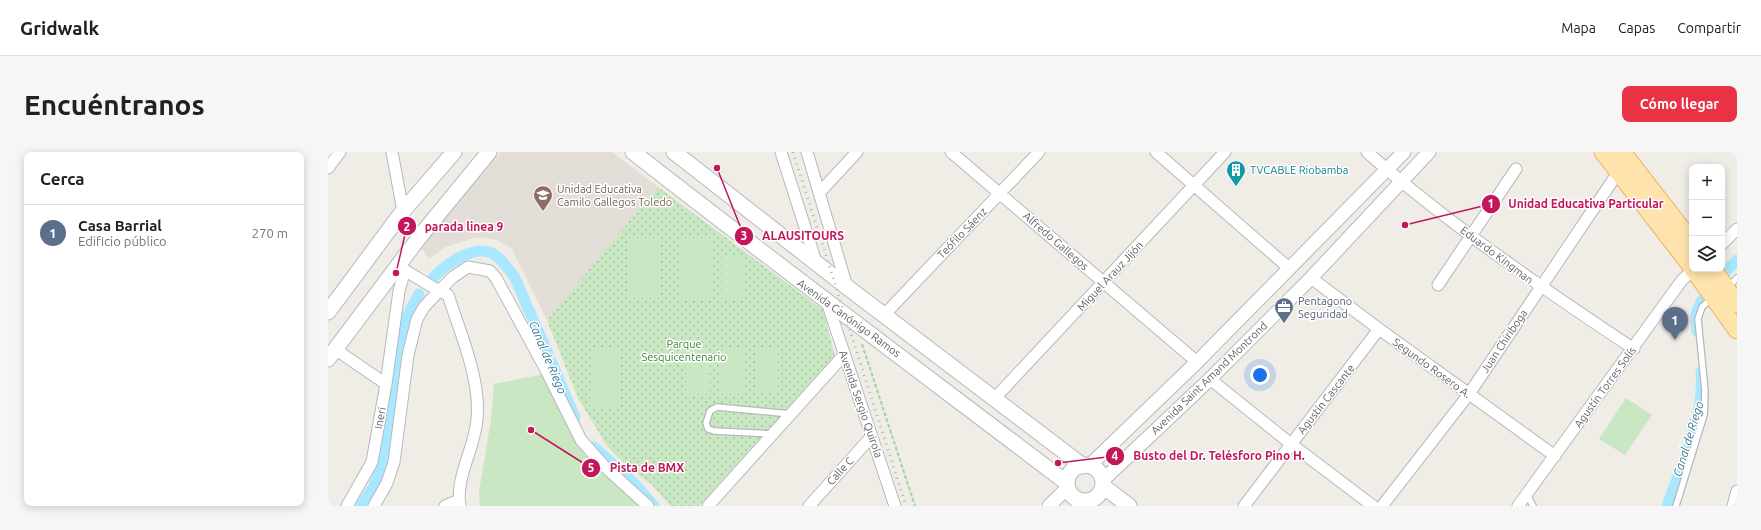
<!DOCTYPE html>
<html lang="es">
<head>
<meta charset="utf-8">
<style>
	body { margin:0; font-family:Ubuntu,sans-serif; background:#f6f6f6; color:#202124 }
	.controls { position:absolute; right:12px; top:12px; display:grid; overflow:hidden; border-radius:8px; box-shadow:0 2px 10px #0003 }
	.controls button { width:36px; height:36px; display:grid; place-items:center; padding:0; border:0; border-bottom:1px solid #e0e0e0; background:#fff; color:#202124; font:20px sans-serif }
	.you { position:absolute; left:932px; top:223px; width:14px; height:14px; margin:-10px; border:3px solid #fff; border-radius:50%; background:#1a73e8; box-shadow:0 0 0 6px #1a73e833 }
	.badge { display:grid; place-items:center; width:26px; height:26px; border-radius:50%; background:#e93243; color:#fff; font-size:13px; font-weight:700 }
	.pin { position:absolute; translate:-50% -33px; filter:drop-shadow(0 1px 2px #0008) }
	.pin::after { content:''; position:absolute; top:21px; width:14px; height:12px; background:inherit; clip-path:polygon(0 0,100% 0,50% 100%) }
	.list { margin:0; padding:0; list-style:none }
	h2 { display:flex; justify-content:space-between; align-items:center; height:52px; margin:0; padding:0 16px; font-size:17px }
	h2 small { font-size:13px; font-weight:400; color:#757577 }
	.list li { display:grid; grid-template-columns:26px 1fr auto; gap:12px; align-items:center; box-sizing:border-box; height:56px; padding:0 16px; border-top:1px solid #e0e0e0 }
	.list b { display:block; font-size:15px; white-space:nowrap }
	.list p { margin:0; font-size:13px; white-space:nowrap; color:#757577 }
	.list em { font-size:13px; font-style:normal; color:#757577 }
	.icon { flex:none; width:22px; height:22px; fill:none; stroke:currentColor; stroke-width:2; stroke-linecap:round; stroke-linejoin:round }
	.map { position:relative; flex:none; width:1409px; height:354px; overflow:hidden; border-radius:8px }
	header { display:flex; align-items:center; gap:24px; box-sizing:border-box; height:56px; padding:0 20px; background:#fff; border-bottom:1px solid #e0e0e0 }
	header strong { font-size:19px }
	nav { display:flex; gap:22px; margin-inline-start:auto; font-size:14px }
	.intro { display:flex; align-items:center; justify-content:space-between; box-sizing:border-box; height:96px; padding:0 24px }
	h1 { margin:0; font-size:28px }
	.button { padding:10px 18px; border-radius:8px; background:#e93243; color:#fff; font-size:14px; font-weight:700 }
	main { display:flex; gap:24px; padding:0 24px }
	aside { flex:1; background:#fff; border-radius:8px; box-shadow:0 2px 10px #0003 }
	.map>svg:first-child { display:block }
</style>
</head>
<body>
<header>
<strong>Gridwalk</strong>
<nav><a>Mapa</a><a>Capas</a><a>Compartir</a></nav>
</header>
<div class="intro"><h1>Encuéntranos</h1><a class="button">Cómo llegar</a></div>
<main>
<aside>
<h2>Cerca<small></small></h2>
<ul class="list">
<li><span class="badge" style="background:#5c6f8a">1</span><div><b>Casa Barrial</b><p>Edificio público</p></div><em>270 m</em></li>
</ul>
</aside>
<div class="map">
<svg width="1409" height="354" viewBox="0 0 1409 354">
	<defs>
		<pattern id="green-dots" width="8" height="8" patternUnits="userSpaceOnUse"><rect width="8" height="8" fill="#c9e7c3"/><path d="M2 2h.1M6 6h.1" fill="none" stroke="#a6bfa2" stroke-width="1.8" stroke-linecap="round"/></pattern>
	</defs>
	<rect width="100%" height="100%" fill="#f0ece6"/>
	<path fill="#e2ddd7" d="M 173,0 L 284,0 L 330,35 L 219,168 L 184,97 L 169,88 L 149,85 L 117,95 L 101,107 L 92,94 Z"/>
	<path fill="url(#green-dots)" d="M 330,35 L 495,158 L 507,204 L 371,354 L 343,354 L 323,332 L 299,314 L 279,294 L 250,246 L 219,168 Z"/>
	<path fill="#c9e7c3" d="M 301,86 L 332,86 L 332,146 L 301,146 Z
		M 352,86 L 383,86 L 383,147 L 352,147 Z
		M 394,103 L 417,103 L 417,149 L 394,149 Z
		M 263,195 L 293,195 L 293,255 L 262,255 Z
		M 427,195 L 450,195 L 450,241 L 427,242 Z
		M 358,196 L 381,196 L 382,242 L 358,243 Z
		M 393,196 L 416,196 L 416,242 L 393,242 Z
		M 216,222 L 249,289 L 314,354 L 152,354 L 151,340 L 163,268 L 166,232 Z
		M 1298,246 L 1324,263 L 1297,303 L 1271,287 Z"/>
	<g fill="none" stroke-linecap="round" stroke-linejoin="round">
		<path stroke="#a7e7ff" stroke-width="11" d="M 1398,120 L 1409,108
			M 105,126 C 118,112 144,93 164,101 C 171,105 180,116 185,123 C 191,132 194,144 199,154 C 216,191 231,228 247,266
			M 1369,179 L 1368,162 L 1374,148
			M 266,295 L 307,332 L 326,354
			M 33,354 L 46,334 L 57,304 L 72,187 L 77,168 L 91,142
			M 1339,354 C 1354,312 1377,265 1373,220"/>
		<defs>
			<path id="service" d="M 1399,136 L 1409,126
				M 444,282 L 386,279 L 380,277 L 378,271 L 382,259 L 389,255 L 463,262
				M 1199,342 L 1205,354
				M 1348,354 L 1376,263 L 1377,239 L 1370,167 L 1374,155 L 1384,146"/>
			<path id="minor" d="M 64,0 L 75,59
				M 453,0 L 488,110
				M 479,0 L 519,135
				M 623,0 L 869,210
				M 828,0 L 962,117
				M 1039,0 C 1122,73 1214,136 1306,197
				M 0,16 L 12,0
				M 492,40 L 529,0
				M 1394,92 L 1409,77
				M 70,114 L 111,139 L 125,125 L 140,115 L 162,119 L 168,126 L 218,218 L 253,288 L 276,314 L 320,354
				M 983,126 L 1051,177 L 1227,304
				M 1110,133 L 1188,17
				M 499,150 L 567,354
				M 557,162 L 711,0
				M 7,197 L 58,232 L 44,310 L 19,354
				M 882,227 L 963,292 L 1045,354
				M 58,232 L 71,139 L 77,118
				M 667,246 L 897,0
				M 46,354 L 59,331 L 66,310 L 80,203 L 89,167 L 96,155 L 111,139 L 120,143 C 132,180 153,228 149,267 C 147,296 127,325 132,354
				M 117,354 L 131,348
				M 380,354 L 516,203
				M 481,354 L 544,284
				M 916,354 L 1051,177
				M 1054,354 L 1141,242 L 1291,19
				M 1190,354 L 1354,128 L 1366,117
				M 1405,354 L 1409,339"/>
			<path id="tertiary" d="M 761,314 L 869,210 L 1076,0
				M 775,328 L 882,227 L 983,126 L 1101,0
				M 721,354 L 740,335
				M 750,354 L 755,349"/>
			<path id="secondary" d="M 305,0 C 448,112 594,221 739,331
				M 346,0 L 519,135 L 755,314
				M 0,160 L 75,59 L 126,0
				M 0,207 L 93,83 L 161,0
				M739 331a18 18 0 1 1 36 0a18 18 0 1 1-36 0Z
				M 775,334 L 801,354"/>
			<path id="primary" d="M 1275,0 L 1364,115
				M 1294,0 L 1364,90
				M 1365,117 L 1409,178
				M 1385,117 L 1409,152"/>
		</defs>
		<use href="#service" stroke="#b6b9bc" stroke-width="8"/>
		<use href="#minor" stroke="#b6b9bc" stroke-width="13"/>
		<use href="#tertiary" stroke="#b6b9bc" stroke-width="15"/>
		<use href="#secondary" stroke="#b4babd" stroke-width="17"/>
		<use href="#primary" stroke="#f1af5d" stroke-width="19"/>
		<path stroke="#a2d2a6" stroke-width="2" stroke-dasharray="4 2" stroke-linecap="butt" d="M 534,192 L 587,354"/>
		<use href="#service" stroke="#fff" stroke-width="5.5"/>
		<use href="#minor" stroke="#fff" stroke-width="11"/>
		<use href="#tertiary" stroke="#fff" stroke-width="13"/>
		<use href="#secondary" stroke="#fff" stroke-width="15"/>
		<use href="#primary" stroke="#ffe3ac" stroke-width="17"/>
		<path stroke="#b4b5b6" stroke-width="3" stroke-dasharray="1 5" stroke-linecap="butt" d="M 465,0 L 578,354"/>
	</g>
	<defs>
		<symbol id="building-pin" viewBox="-11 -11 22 30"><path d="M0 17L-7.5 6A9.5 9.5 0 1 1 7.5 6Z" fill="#0f9aa8" stroke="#fff"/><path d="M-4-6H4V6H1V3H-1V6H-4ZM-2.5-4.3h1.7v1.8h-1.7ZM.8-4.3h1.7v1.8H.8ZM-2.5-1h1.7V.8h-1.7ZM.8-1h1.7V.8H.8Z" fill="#fff"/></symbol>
		<symbol id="school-pin" viewBox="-11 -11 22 30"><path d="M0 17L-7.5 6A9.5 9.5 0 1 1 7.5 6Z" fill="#8d6e63" stroke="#fff"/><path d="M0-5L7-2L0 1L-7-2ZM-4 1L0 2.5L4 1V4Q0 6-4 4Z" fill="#fff"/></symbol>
		<symbol id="office-pin" viewBox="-11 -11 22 30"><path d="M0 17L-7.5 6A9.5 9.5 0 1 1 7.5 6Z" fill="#5c6f8a" stroke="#fff"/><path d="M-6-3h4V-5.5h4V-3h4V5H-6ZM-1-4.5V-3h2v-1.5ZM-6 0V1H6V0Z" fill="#fff"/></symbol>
	</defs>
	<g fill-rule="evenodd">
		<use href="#building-pin" x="897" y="7" width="22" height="30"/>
		<use href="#school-pin" x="204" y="32" width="22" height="30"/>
		<use href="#office-pin" x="945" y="144" width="22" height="30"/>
	</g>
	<g text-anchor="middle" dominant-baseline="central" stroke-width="3" stroke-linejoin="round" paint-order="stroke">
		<g font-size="11" fill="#0d838f" stroke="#fff" text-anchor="start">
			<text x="922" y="18">TVCABLE Riobamba</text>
		</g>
		<g font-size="11" fill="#785e54" stroke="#fff" text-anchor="start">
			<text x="229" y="37">Unidad Educativa<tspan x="229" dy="13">Camilo Gallegos Toledo</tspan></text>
		</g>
		<g font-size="11" fill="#5d6366" stroke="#fff">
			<text transform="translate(634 81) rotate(-46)">Teófilo Sáenz</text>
			<text transform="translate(728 89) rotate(41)">Alfredo Gallegos</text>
			<text transform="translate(1169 103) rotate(37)">Eduardo Kingman</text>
			<text transform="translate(782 124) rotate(-47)">Miguel Arauz Jijón</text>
			<text transform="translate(521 166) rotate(36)">Avenida Canónigo Ramos</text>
			<text transform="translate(1176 189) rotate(-56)">Juan Chiriboga</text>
			<text transform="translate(1104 216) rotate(36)">Segundo Rosero A.</text>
			<text transform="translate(881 226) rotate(-44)">Avenida Saint Amand Montrond</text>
			<text transform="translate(1277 235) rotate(-54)">Agustín Torres Solís</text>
			<text transform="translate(998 247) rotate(-52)">Agustín Cascante</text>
			<text transform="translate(533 252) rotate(71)">Avenida Sergio Quirola</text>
			<text transform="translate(52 266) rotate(-80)">Ineri</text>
			<text transform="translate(512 319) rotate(-48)">Calle C</text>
		</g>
		<g font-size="11" fill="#4e5e75" stroke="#fff" text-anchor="start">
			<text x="970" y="149">Pentagono<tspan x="970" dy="13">Seguridad</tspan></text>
		</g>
		<g font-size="11" fill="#408535" stroke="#fff">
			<text x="356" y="192">Parque<tspan x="356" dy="13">Sesquicentenario</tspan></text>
		</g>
		<g font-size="12" font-style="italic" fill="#3a7797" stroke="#fff">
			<text transform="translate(220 205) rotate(67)">Canal de Riego</text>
			<text transform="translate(1360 287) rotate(-73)">Canal de Riego</text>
		</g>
	</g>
	<path fill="none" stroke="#c2185b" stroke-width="1.5" d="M1077 73L1163 52M68 121L79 74M389 16L416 84M730 311L787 304M203 278L263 316"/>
	<g fill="#c2185b" stroke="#fff" stroke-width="1.5">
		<circle cx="1077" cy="73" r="4"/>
		<circle cx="68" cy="121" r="4"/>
		<circle cx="389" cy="16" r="4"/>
		<circle cx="730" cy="311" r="4"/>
		<circle cx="203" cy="278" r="4"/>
		<circle cx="1163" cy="52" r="10"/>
		<circle cx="79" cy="74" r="10"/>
		<circle cx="416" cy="84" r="10"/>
		<circle cx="787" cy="304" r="10"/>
		<circle cx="263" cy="316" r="10"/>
	</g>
	<g font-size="12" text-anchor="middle" font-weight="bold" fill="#fff">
		<text x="1163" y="56">1</text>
		<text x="79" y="79">2</text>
		<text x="416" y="88">3</text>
		<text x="787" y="308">4</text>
		<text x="263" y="320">5</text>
	</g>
	<g font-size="12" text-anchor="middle" font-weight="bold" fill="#c2185b" stroke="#fff" stroke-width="3" stroke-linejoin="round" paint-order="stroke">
		<text x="1258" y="56">Unidad Educativa Particular</text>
		<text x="136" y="79">parada linea 9</text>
		<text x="475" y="88">ALAUSITOURS</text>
		<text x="891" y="308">Busto del Dr. Telésforo Pino H.</text>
		<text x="319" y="320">Pista de BMX</text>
	</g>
</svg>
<div class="controls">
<button>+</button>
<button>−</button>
<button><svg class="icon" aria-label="layers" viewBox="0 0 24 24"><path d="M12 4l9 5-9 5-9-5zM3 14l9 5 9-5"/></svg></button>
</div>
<div class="you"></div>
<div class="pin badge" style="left:1347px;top:188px;background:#5c6f8a">1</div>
</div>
</main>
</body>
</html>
